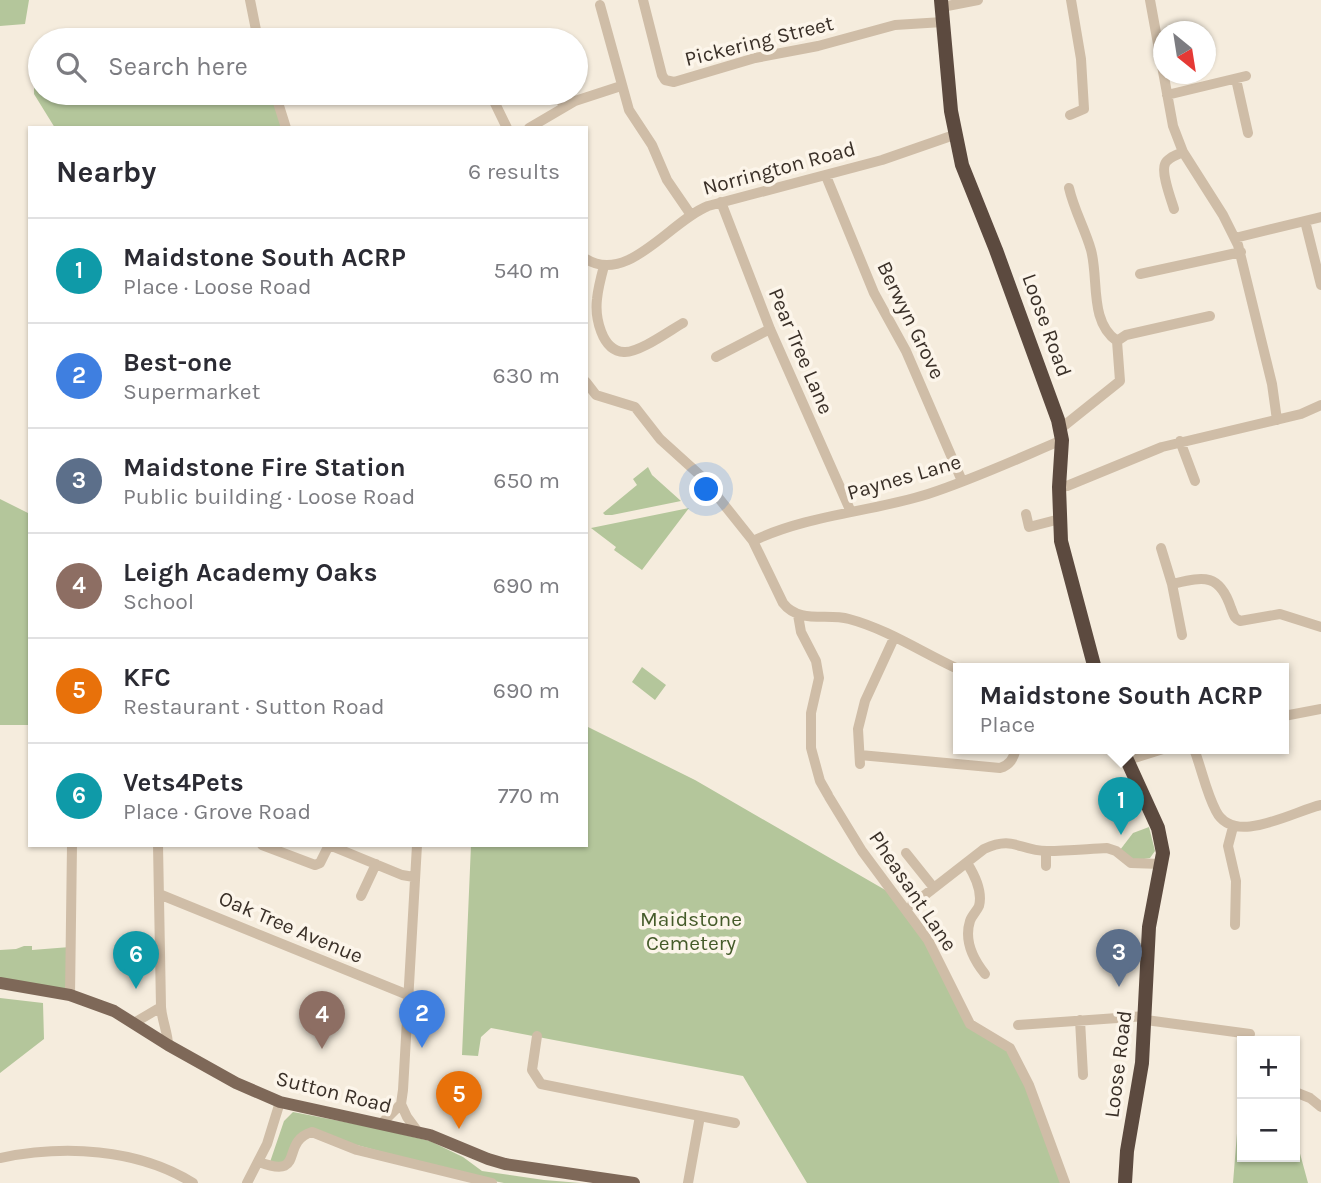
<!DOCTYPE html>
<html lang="en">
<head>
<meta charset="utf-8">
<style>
	body { margin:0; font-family:Karla,sans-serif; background:#f7f7f7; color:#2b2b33 }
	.controls { position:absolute; right:21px; bottom:21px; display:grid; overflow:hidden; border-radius:0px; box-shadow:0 2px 5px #0004 }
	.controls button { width:63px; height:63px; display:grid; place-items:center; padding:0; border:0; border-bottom:2px solid #e1e1e2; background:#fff; color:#2b2b33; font:35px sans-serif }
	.compass { position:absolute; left:1153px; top:21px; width:63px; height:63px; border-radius:50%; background:#fff; box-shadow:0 2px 5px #0004; rotate:150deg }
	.you { position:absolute; left:707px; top:490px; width:24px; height:24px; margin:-18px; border:5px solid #fff; border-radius:50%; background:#1a73e8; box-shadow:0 0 0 10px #1a73e833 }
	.badge { display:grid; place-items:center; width:46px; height:46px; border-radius:50%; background:#111827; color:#fff; font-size:23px; font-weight:700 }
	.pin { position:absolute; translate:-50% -58px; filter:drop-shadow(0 2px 4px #0008) }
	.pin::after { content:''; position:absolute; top:37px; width:24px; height:21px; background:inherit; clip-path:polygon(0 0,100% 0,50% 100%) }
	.popup { position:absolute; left:953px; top:663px; width:336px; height:91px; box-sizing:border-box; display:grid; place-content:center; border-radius:0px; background:#fff; filter:drop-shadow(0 2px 5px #0005); font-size:23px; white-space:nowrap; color:#7c7c81 }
	.popup b { font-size:26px; color:#2b2b33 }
	.popup::after { content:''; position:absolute; left:50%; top:100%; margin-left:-14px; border:14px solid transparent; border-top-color:#fff }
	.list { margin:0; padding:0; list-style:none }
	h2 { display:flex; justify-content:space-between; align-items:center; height:91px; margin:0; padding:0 28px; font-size:30px }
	h2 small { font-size:23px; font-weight:400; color:#7c7c81 }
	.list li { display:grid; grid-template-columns:46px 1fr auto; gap:21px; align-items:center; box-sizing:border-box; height:105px; padding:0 28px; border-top:2px solid #e1e1e2 }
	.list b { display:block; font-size:26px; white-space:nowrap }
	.list p { margin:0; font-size:23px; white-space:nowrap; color:#7c7c81 }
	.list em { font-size:23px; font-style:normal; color:#7c7c81 }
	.icon { flex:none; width:38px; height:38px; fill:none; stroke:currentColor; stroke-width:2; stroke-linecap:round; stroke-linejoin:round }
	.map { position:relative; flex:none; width:1321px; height:1183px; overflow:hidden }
	.search { position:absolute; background:#fff; box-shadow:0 2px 5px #0004; left:28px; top:28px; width:560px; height:77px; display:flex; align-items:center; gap:18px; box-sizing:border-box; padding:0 24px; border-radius:38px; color:#7c7c81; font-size:26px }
	.panel { position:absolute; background:#fff; box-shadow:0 2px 5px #0004; left:28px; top:126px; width:560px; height:721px; border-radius:0px }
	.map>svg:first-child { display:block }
</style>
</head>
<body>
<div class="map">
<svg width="1321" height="1183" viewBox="0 0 1321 1183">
	<rect width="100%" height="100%" fill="#f5ecdd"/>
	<path fill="#b4c69b" d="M 0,0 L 29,0 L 25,24 L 0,26 Z
		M 34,86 L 40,86 L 40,93 L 272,93 L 284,128 L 55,128 L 34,94 Z
		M 648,467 L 652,475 L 681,501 L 612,515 L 605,515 L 603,513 L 637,485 L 633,479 Z
		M 0,499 L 30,514 L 30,725 L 0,725 Z
		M 689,508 L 642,570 L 614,550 L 616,547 L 591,528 Z
		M 642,667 L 666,685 L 655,700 L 632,682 Z
		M 586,726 L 695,780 L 887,891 L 926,942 L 967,1025 L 1007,1050 L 1027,1085 L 1061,1183 L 807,1183 L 743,1076 L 491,1028 L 481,1037 L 478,1056 L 462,1055 L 471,845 L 586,845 Z
		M 1149,827 L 1155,851 L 1150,858 L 1144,859 L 1144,861 L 1134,861 L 1120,850 L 1133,833 Z
		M 24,946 L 32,946 L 32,950 L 70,947 L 70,985 L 64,989 L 0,980 L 0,950 L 16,949 Z
		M 0,998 L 43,1003 L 44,1039 L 0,1073 Z
		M 1242,1071 L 1242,1157 L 1295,1157 L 1295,1135 L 1308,1183 L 1233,1183 Z
		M 293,1112 L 376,1128 L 430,1141 L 463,1157 L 482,1171 L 544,1180 L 581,1183 L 504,1183 L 479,1178 L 353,1144 L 316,1130 L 312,1130 L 286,1163 L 270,1162 L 284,1121 Z"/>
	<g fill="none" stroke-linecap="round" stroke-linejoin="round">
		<path stroke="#cfbda7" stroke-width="10" d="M 250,0 L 258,40
			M 643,0 L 662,75 L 665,80 L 674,82 L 755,58 L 818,46 L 895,25 L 943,22
			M 1150,0 L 1173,126 L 1183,152 L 1223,215 L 1238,245 L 1272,384 L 1277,420
			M 600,5 L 629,110 L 652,145 L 667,180 L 691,215
			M 942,7 L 978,0
			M 535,37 L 536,40
			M 1236,79 L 1248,133
			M 275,93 L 286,128
			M 490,93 L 507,128
			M 558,93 L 564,107
			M 1167,95 L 1246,76
			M 1070,115 L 1084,109 L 1081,59 L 1071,0
			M 529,128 L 575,101 L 621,86
			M 826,176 L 874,293 L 906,351 L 962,481
			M 1069,188 C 1074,210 1085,229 1091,250 C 1099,279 1089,322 1117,341
			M 721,202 L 770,329 L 851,512
			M 1174,209 C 1171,199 1161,173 1165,164 C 1167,158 1177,155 1183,152
			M 1305,221 L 1321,285
			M 1235,238 L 1321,217
			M 586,259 C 628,285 670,221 708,206 L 882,160 L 954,135
			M 604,266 C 601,277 598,288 597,299 C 595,316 601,351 624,352 C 639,353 669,331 683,323
			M 1140,274 L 1241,252
			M 1117,341 L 1126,335 L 1210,316
			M 716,357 L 770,329
			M 586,382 L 596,395 L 635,407 L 660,439 L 702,477 L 753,541 L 783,603 C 799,624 827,613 849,619 C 887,629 923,653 958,669
			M 1060,429 L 1120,381 L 1117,341
			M 1180,441 L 1195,481
			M 1059,487 L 1067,486 L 1162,447 L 1301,414 L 1321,405
			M 1026,514 L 1029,527 L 1060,519
			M 753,541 C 807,515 871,512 928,494 C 974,479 1017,459 1062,440
			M 1161,548 L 1172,584 L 1182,635
			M 1172,584 C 1203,577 1219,572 1231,608 C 1234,615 1233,617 1240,621 L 1280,614 L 1321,627
			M 798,615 L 801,632 L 816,661 L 819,678 L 811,713 L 811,748 L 820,781 L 828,795
			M 1284,716 L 1321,709
			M 1194,749 C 1202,770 1206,792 1216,811 C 1234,847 1293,811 1321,805
			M 860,755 L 1000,768 C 1010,765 1013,759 1016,749
			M 1128,760 L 1163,749
			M 860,764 L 858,729 L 865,701 L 894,638
			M 829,797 L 862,851 L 928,940 L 970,1024 L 1010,1048 L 1029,1085 L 1065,1183
			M 1233,827 L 1228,846 L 1236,881 L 1235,925
			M 158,845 L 161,1007 C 162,1021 168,1033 168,1045
			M 262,845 L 315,865 L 320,863 L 329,845 L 402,875 L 414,877
			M 1046,851 L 1046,866
			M 906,853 L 934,888
			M 967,863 C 974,874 983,891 979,906 C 977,911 972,915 970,921 C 964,940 973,959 985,974
			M 159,894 L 408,995
			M 361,896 L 376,864
			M 912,905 L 984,849 C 1014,835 1019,851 1047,851 C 1067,851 1087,849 1107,848 L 1116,851 L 1131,863 L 1161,864
			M 70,995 L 72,845
			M 1080,1020 L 1083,1075
			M 1146,1020 L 1250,1034
			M 134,1023 L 161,1007
			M 1018,1025 L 1146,1016
			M 537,1036 L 532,1070 L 541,1084 L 735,1123
			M 1295,1092 L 1310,1098 L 1321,1107
			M 401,1104 L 407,1117 L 418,1132
			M 380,1125 L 401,1104 L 403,1090 L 417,845
			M 0,1158 C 63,1145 137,1148 193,1183
			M 259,1162 C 307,1180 279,1142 312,1132 L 357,1150 L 492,1183
			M 247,1183 L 267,1144 L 280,1102
			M 688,1183 L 700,1116"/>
		<path stroke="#7e6858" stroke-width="12" d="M 0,983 L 70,995 L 114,1011 L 168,1045 L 236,1083 L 280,1102 L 430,1135 L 488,1159 L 505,1164 L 634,1183"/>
		<path stroke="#5c4a3f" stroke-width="14" d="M 941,0 L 951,111 L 962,165 L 996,250 L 1058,420 L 1062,440 L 1059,487 L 1061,541 L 1095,669
			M 1122,749 L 1158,828 L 1163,853 L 1149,927 L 1142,1063 L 1127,1151 L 1125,1183"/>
	</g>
	<g text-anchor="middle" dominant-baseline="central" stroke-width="7" stroke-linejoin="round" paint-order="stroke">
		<g font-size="21" fill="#3a3028" stroke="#fcf5ea">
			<text transform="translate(759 41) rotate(-14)">Pickering Street</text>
			<text transform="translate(779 168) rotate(-15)">Norrington Road</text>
			<text transform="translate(911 320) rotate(64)">Berwyn Grove</text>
			<text transform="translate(1047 325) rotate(70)">Loose Road</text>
			<text transform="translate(801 351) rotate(67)">Pear Tree Lane</text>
			<text transform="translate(904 477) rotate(-16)">Paynes Lane</text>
			<text transform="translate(913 891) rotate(56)">Pheasant Lane</text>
			<text transform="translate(291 927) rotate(23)">Oak Tree Avenue</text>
			<text transform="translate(1118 1064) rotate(-83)">Loose Road</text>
			<text transform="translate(334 1092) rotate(14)">Sutton Road</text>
		</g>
		<g font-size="21" fill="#455b2a" stroke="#fcf5ea">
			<text x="691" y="919">Maidstone<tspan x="691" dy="24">Cemetery</tspan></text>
		</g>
	</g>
</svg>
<div class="controls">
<button>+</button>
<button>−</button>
</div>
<svg class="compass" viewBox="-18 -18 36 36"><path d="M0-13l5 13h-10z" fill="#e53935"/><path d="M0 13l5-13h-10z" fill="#7c7c81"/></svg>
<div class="you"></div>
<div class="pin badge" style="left:1121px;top:835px;background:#0f9aa8">1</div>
<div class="popup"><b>Maidstone South ACRP</b>Place</div>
<div class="pin badge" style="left:422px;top:1048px;background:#3f7fe0">2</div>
<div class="pin badge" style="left:1119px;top:987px;background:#5c6f8a">3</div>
<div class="pin badge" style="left:322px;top:1049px;background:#8d6e63">4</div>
<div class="pin badge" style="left:459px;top:1129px;background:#e8710a">5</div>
<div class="pin badge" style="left:136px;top:989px;background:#0f9aa8">6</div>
<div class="search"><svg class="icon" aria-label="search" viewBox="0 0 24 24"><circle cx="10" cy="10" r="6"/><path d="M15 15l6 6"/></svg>Search here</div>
<section class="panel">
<h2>Nearby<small>6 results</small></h2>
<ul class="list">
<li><span class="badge" style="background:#0f9aa8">1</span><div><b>Maidstone South ACRP</b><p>Place · Loose Road</p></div><em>540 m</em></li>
<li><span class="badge" style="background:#3f7fe0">2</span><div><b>Best-one</b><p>Supermarket</p></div><em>630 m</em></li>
<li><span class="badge" style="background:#5c6f8a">3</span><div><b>Maidstone Fire Station</b><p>Public building · Loose Road</p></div><em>650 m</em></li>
<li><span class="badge" style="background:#8d6e63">4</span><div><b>Leigh Academy Oaks</b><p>School</p></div><em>690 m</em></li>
<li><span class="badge" style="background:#e8710a">5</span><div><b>KFC</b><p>Restaurant · Sutton Road</p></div><em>690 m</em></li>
<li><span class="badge" style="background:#0f9aa8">6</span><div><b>Vets4Pets</b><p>Place · Grove Road</p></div><em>770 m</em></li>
</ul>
</section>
</div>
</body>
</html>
